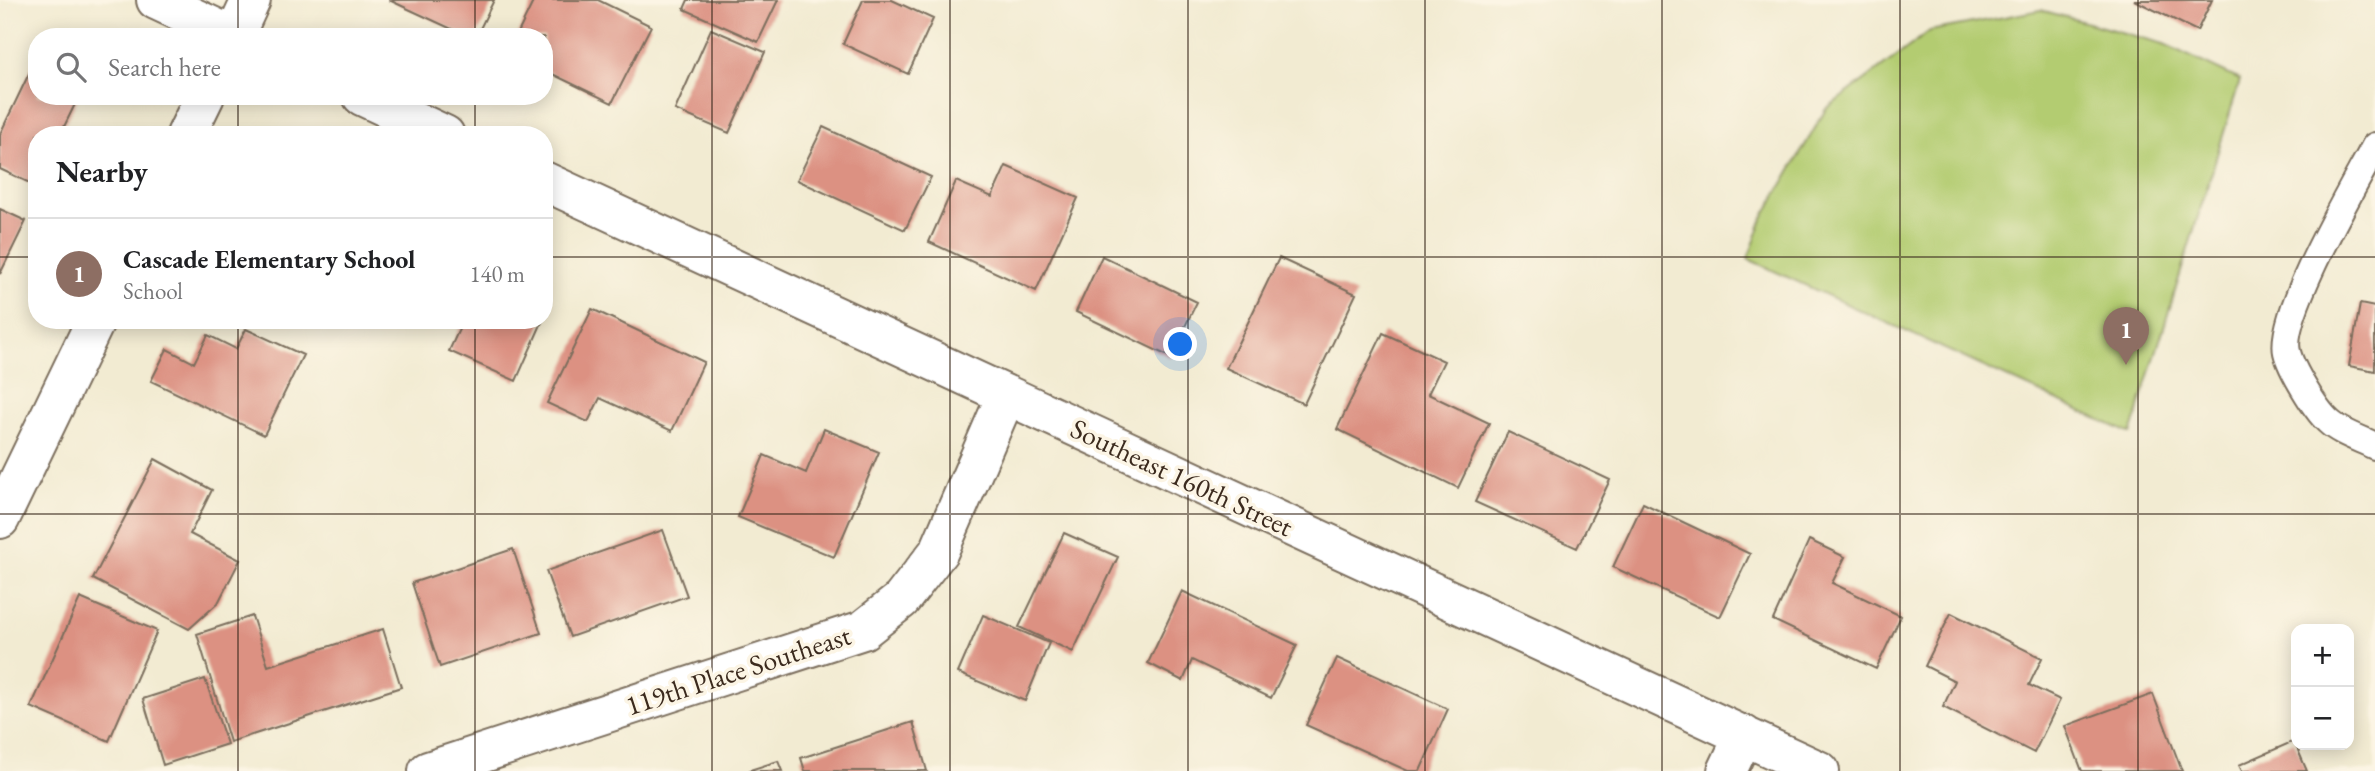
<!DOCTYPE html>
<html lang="en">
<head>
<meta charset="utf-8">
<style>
	body { margin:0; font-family:"EB Garamond",serif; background:#f2f2f2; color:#202124 }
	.controls { position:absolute; right:21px; bottom:21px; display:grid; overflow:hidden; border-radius:14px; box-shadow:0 4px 18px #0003 }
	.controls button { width:63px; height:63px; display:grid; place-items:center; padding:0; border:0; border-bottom:2px solid #e0e0e0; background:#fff; color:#202124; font:35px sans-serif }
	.you { position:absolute; left:1181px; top:345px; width:24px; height:24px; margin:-18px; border:5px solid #fff; border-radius:50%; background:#1a73e8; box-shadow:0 0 0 10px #1a73e833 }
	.badge { display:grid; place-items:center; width:46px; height:46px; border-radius:50%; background:#1f6fb2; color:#fff; font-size:23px; font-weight:700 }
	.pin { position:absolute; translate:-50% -58px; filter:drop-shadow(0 2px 4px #0008) }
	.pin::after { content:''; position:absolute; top:37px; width:24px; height:21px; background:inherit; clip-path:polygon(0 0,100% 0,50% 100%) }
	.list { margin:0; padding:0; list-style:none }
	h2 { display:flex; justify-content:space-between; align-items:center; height:91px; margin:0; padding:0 28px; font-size:30px }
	h2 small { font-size:23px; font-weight:400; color:#757577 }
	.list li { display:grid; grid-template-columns:46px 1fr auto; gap:21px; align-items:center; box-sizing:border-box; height:112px; padding:0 28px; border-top:2px solid #e0e0e0 }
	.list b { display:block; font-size:26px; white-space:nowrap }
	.list p { margin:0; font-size:23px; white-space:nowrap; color:#757577 }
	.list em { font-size:23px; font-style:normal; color:#757577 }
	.icon { flex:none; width:38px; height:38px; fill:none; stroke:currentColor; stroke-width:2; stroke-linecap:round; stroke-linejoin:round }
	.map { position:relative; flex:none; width:2375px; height:771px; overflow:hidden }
	.search { position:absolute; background:#fff; box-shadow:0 4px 18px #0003; left:28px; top:28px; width:525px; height:77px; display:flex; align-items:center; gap:18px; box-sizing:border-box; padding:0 24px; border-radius:28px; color:#757577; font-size:26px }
	.panel { position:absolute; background:#fff; box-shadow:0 4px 18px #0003; left:28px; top:126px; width:525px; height:203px; border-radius:28px }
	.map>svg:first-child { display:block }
</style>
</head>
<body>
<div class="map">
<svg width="2375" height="771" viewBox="0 0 2375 771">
	<rect width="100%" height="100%" fill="#fcf5e5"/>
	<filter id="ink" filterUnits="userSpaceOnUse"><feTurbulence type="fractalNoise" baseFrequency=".0143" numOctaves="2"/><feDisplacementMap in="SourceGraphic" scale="14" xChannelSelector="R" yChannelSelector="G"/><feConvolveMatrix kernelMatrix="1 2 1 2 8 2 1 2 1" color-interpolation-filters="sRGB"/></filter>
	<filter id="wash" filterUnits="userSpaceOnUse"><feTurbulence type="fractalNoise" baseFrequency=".00686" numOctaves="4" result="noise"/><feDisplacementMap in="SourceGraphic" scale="28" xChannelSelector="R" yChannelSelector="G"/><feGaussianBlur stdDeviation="1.57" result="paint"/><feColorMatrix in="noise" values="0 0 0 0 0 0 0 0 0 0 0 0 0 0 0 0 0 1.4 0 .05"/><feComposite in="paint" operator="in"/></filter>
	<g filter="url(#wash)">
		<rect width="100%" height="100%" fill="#f2ebd2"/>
		<path fill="#b3cc71" stroke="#777b48" stroke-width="2" d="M 2041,10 L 2164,44 L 2240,80 L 2131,434 L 1748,259 L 1763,218 L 1826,109 L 1930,31 Z"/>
		<g id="blocks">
			<path fill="#dc9182" d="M 389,0 L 494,0 L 476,37 L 469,37 Z
				M 534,0 L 598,0 L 651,26 L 612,103 L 544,70 L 544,37 L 516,37 Z
				M 688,0 L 778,0 L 758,42 L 684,9 Z
				M 863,0 L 892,0 L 933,19 L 908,74 L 843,44 Z
				M 2134,0 L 2212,0 L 2197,31 Z
				M 711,29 L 765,52 L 729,133 L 675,110 Z
				M 37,57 L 37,96 L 79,96 L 60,135 L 37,135 L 36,186 L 0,169 L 0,134 Z
				M 823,127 L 931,177 L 905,230 L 797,180 Z
				M 1006,166 L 1078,198 L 1036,291 L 929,242 L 956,181 L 992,197 Z
				M 0,209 L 26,221 L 0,274 Z
				M 1102,256 L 1197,302 L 1170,357 L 1076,312 Z
				M 1279,258 L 1356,294 L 1304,404 L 1226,368 Z
				M 2360,304 L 2375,307 L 2375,371 L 2349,366 Z
				M 592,309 L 704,362 L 672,431 L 600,398 L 588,422 L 547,403 Z
				M 450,320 L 543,320 L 516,381 L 449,351 L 461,325 Z
				M 246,329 L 303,355 L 264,435 L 151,381 L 167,349 L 194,363 L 208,335 L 236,349 Z
				M 1383,333 L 1444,361 L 1428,394 L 1489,423 L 1458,488 L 1337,429 Z
				M 824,429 L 879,452 L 834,557 L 738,517 L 764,455 L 806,473 Z
				M 1508,432 L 1610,480 L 1577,548 L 1475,502 Z
				M 155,459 L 212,490 L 190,534 L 240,560 L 218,603 L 189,629 L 93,579 Z
				M 1643,503 L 1750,554 L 1720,617 L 1613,567 Z
				M 663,530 L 687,596 L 570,637 L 546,571 Z
				M 1064,533 L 1118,557 L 1073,652 L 1019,627 Z
				M 1809,540 L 1845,557 L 1832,583 L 1901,616 L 1876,669 L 1773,620 Z
				M 513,549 L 541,633 L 440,667 L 412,583 Z
				M 1182,591 L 1297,645 L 1271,698 L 1192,660 L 1183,681 L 1148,663 Z
				M 80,598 L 157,631 L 109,741 L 31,707 Z
				M 1951,613 L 2042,658 L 2029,685 L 2060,700 L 2034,753 L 1943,707 L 1955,681 L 1925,666 Z
				M 983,615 L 1049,643 L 1025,701 L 958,673 Z
				M 252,616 L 268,666 L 383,629 L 401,687 L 230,742 L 197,634 Z
				M 1337,658 L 1448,709 L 1420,771 L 1408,771 L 1306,725 Z
				M 205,679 L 227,744 L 163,765 L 143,699 Z
				M 2153,694 L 2182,771 L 2082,771 L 2065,726 Z
				M 913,722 L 927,771 L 805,771 L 801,758 Z
				M 2294,741 L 2307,771 L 2242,771 L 2239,765 Z
				M 778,761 L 782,771 L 750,771 L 750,770 Z"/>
		</g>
	</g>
	<g filter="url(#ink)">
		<use href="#blocks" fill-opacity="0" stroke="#7b6e5d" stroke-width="2"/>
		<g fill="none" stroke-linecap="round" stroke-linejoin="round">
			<defs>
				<path id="service" d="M 2375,146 C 2355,184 2278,314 2287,352 C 2291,369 2315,409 2328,421 C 2339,432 2361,439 2375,446"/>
				<path id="minor" d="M 156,0 L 235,37
					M 234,37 L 251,0
					M 362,96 L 445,135
					M 186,135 L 205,96
					M 544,181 L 1820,771
					M 0,519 L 96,320
					M 428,771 L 863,630 L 901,600 L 939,551 L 1006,396
					M 1727,771 L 1744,735"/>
			</defs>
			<use href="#service" stroke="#7b6e5d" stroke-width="30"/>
			<use href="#minor" stroke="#7b6e5d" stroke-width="42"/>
			<use href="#service" stroke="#fff" stroke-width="26"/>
			<use href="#minor" stroke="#fff" stroke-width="38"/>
		</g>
	</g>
	<path fill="none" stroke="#3b2a1e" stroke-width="2" stroke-opacity="0.55" d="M 238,0 L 238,37M 475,0 L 475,37M 712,0 L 712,771M 950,0 L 950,771M 1188,0 L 1188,771M 1425,0 L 1425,771M 1662,0 L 1662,771M 1900,0 L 1900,771M 2138,0 L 2138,771M 238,96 L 238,135M 475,96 L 475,135M 0,257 L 37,257M 544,257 L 2375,257M 238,320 L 238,771M 475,320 L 475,771M 0,514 L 2375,514"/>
	<g text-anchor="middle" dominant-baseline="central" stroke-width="7" stroke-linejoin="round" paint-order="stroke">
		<g font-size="28" fill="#3b2a1e" stroke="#fcf5e5">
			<text transform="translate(1182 477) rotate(25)">Southeast 160th Street</text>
			<text transform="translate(738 670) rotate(-18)">119th Place Southeast</text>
		</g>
	</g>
</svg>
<div class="controls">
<button>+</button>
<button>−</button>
</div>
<div class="you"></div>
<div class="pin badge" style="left:2126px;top:365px;background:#8d6e63">1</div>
<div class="search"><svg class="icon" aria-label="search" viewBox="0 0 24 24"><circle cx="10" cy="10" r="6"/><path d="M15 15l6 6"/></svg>Search here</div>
<section class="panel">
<h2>Nearby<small></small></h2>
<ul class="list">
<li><span class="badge" style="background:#8d6e63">1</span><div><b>Cascade Elementary School</b><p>School</p></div><em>140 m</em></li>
</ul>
</section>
</div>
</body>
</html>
